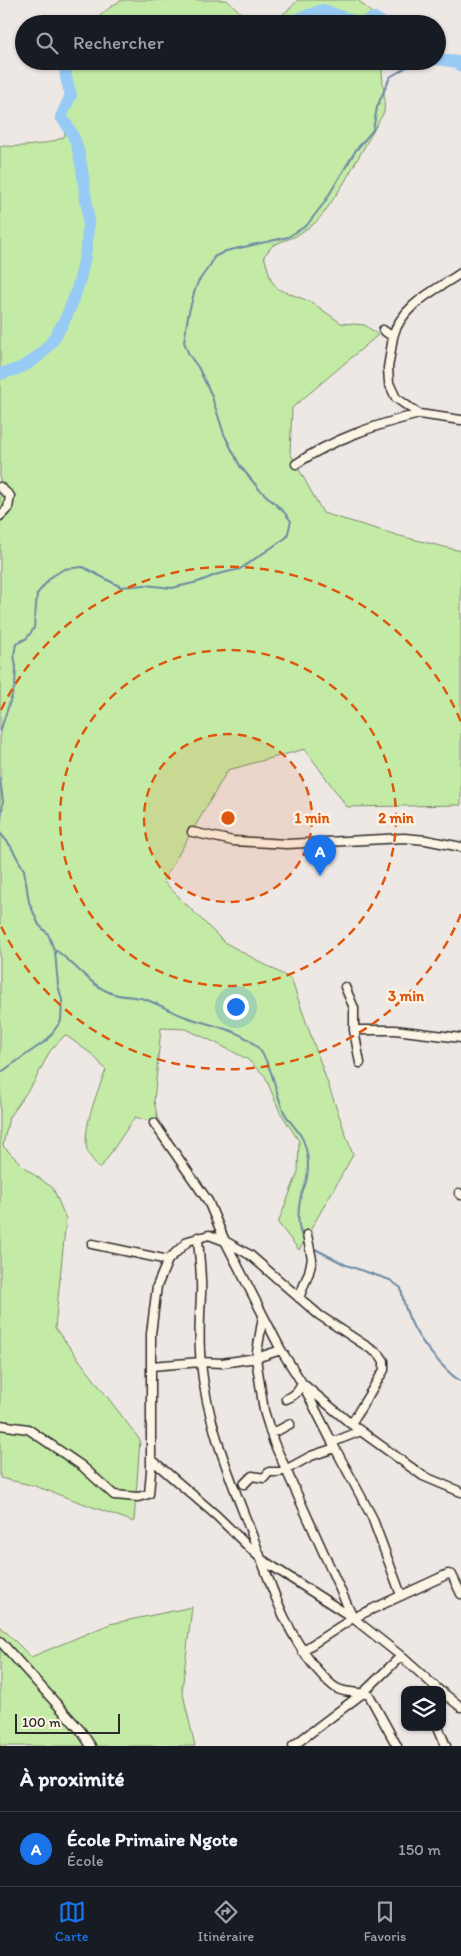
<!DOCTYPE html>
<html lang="fr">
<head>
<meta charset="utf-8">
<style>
	body { margin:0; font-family:Itim,sans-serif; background:#20242c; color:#f1f3f6 }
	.controls { position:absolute; right:15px; bottom:15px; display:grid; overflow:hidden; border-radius:10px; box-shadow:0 1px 4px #0004 }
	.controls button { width:45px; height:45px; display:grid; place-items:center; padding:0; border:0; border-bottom:1px solid #363941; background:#171b24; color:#f1f3f6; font:25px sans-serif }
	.scale { position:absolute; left:15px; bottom:12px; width:105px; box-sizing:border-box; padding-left:5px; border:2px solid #2b2b2b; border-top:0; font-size:14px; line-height:18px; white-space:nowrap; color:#2b2b2b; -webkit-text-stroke:4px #fcf5e5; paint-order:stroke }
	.you { position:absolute; left:235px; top:1006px; width:18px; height:18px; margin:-12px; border:4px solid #fff; border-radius:50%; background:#1a73e8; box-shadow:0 0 0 8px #1a73e833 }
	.badge { display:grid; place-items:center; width:32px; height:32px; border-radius:50%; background:#1a73e8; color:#fff; font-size:16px; font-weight:700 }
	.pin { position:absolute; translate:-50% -41px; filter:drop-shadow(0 1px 2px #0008) }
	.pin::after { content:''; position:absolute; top:26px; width:18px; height:15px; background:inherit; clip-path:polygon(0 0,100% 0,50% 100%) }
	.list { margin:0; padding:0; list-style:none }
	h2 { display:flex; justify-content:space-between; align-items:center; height:65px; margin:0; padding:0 20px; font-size:21px }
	h2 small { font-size:16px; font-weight:400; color:#9ea1a6 }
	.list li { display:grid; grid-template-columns:32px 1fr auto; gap:15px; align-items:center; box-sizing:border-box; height:75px; padding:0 20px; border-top:1px solid #363941 }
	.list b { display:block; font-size:19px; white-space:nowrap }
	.list p { margin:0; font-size:16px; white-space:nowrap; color:#9ea1a6 }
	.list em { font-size:16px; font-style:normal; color:#9ea1a6 }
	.icon { flex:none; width:28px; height:28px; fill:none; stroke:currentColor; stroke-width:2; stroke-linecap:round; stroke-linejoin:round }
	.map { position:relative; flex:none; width:461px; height:1746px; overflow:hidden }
	.search { position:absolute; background:#171b24; box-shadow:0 1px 4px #0004; left:15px; right:15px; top:15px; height:55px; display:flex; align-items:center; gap:12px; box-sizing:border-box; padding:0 18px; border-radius:28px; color:#9ea1a6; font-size:19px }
	.sheet { height:140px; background:#171b24 }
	nav { display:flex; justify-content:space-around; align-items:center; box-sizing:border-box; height:70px; border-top:1px solid #363941; background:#171b24; font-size:14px; color:#9ea1a6 }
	nav a { display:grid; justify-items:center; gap:2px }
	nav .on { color:#1a73e8 }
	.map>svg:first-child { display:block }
</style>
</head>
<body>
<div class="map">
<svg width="461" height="1746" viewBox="0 0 461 1746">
	<rect width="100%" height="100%" fill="#eee8e5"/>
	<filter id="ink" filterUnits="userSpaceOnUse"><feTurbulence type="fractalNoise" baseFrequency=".02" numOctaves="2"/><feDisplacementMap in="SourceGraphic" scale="10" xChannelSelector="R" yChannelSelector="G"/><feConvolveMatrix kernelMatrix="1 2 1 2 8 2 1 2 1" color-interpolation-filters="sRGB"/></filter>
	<g filter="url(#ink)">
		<path fill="#c4eba6" stroke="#788b68" d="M 123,0 L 227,0 L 252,23 C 273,23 285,15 298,0 L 358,0 L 374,15 L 379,24 L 90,24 C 101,16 110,5 123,0 Z
			M 64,61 L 382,61 C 381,79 386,95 384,112 L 344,183 L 324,213 L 315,223 L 296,236 L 273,245 L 264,256 L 271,280 L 278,289 L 311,302 L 341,323 L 365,325 L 378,335 L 292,408 L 290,453 L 323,513 L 400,536 L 461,551 L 461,805 L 347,807 L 305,749 L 228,770 L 163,881 L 224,942 L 291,979 L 353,1155 L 299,1250 L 278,1223 L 298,1172 L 299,1141 L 280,1112 L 265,1076 L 247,1059 L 216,1043 L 186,1029 L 161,1028 L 154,1101 L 159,1124 L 135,1117 L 100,1169 C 96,1164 89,1156 87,1150 C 82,1128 98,1090 106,1070 L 93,1055 L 65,1035 L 50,1051 L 34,1082 L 9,1117 L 3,1146 L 26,1169 L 53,1188 L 66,1219 L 55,1328 L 140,1440 L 134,1522 L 35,1486 L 0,1478 L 0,146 C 21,147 44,146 64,137 C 71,112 67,87 64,61 Z
			M 192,1607 L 182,1690 L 195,1746 L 0,1746 L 0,1626 L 31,1657 L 110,1624 Z"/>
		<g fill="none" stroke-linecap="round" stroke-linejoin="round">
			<path stroke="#6c8aa4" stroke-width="2" d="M 0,732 L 15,686 L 16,667 L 14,655 L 16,644 L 27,638 L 34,628 L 37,594 L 51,577 L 64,569 L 83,567 L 121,587 L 145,585 L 172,588 L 198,582 L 218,574 L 240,569 L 287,537 L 291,521 L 284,512 L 259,489 L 240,466 L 224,434 L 211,394 L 198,367 L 189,355 L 184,342 L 188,316 L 194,293 L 198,282 L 211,264 L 214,257 L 226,251 L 288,237 L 307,225 L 324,203 L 356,150 L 373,130 L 377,107 L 390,77 L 417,61
				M 0,778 L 3,802 L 0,827
				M 0,833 L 10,845 L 24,870 L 29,902 L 39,925 L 48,934 L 55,952 L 58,985 L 62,1000 L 61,1021 L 47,1040 L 0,1073
				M 54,949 C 74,962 88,984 111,993 C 121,997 134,996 144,999 C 159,1004 172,1012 186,1017 C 208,1025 245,1030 259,1049 C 273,1067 275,1092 284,1112 C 289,1122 299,1130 303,1140 C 308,1152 309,1165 307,1177 C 306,1184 303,1189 301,1195 C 298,1208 296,1229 304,1239
				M 313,1248 L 346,1265 L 390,1280 L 401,1288 C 405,1318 419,1341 440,1363 C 447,1370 452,1377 461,1381"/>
			<path stroke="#97caf4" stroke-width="12" d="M 283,24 L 323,10 L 361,24
				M 361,24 L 374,18 L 384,24
				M 437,59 L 458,62 L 461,66
				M 0,374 C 7,372 16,370 22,367 C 68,345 90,262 88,215 C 87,205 85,195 84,184 C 81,160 78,136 61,117 L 71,95 C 68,84 62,71 68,61"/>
			<defs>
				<path id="street" d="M 383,330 L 393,337 L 388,368 L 389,383 L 396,398 L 419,414 L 461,420
					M 393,337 C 401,305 436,290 461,273
					M 296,464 C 333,439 375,425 419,414
					M 0,487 L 10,496 L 8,508 L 0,516
					M 192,832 L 233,841 L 287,844 L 404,838 L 426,840 L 461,847
					M 345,987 L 354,1008 L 354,1030 L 360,1063
					M 354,1030 L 395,1030 L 461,1038
					M 154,1123 L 208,1201 L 225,1241 L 250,1255 L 319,1315 L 380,1355 L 384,1361 L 384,1370 L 351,1424
					M 459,1193 L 461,1195
					M 198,1237 C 199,1256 202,1276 201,1294 C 200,1317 198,1340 201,1363 C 207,1425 232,1482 254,1540 C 271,1584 284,1629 314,1666 C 320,1673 328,1683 336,1688 C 346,1694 358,1691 369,1695 L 397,1746
					M 92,1244 L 168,1260
					M 299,1298 L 309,1272 L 312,1259 L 307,1235
					M 263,1316 L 256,1358 L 264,1411 L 274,1443 L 353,1618
					M 151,1366 L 201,1362 L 222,1363 L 256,1358 L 281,1350
					M 286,1399 C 295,1396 299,1391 302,1383 L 335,1448 L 372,1517 L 401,1595
					M 0,1425 L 28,1429 L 82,1466 L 114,1495 L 138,1497 L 149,1494 L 151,1471 L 151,1334 L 157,1286 L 168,1260 L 188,1241 L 209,1235 L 225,1241 L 281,1350 L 302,1383 L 351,1424 L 423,1476 L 461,1492
					M 270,1432 L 277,1431 L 290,1424
					M 333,1442 L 361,1431
					M 151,1459 L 217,1516 L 261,1559 L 353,1618 L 401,1656 L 439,1690
					M 244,1484 L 252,1476 L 264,1478 L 269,1472 L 278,1472 L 287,1469 L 311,1456 L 335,1448
					M 0,1641 L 81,1731 L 91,1746
					M 302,1651 L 353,1618 L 448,1574 L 452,1575 L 461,1594
					M 442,1692 L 461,1707
					M 438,1727 L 446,1746
					M 293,1746 L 363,1693 L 401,1656"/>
			</defs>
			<use href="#street" stroke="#2b2b2b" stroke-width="11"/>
			<use href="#street" stroke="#fcf5e5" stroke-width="8"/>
		</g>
	</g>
	<circle cx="228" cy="818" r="84" fill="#df570e" fill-opacity=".12"/>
	<g fill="none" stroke="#df570e" stroke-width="2.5" stroke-dasharray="9 6">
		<circle cx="228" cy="818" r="84"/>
		<circle cx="228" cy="818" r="168"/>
		<path d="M461 914A252 252 0 0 1 1 926M1 710A252 252 0 0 1 461 722"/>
	</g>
	<circle cx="228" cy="818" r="8" fill="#df570e" stroke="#fcf5e5" stroke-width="2.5"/>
	<g font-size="15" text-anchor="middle" font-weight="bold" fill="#df570e" stroke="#fcf5e5" stroke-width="4.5" stroke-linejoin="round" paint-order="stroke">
		<text x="312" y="823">1 min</text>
		<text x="396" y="823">2 min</text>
		<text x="406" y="1001">3 min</text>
	</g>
</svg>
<div class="controls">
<button><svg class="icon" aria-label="layers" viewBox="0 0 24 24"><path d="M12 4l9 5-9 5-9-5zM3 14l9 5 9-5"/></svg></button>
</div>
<div class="scale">100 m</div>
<div class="you"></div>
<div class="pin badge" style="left:320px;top:876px">A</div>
<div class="search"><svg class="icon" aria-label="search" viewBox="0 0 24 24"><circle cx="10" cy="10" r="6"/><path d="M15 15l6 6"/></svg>Rechercher</div>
</div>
<section class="sheet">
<h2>À proximité<small></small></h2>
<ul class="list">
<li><span class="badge">A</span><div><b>École Primaire Ngote</b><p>École</p></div><em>150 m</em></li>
</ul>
</section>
<nav>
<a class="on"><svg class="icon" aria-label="map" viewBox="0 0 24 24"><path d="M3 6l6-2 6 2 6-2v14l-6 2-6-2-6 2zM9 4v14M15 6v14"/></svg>Carte</a>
<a><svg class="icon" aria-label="directions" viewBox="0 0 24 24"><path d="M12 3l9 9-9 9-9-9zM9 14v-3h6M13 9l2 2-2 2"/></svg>Itinéraire</a>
<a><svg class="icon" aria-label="saved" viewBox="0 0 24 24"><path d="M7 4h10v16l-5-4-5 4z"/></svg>Favoris</a>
</nav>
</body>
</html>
